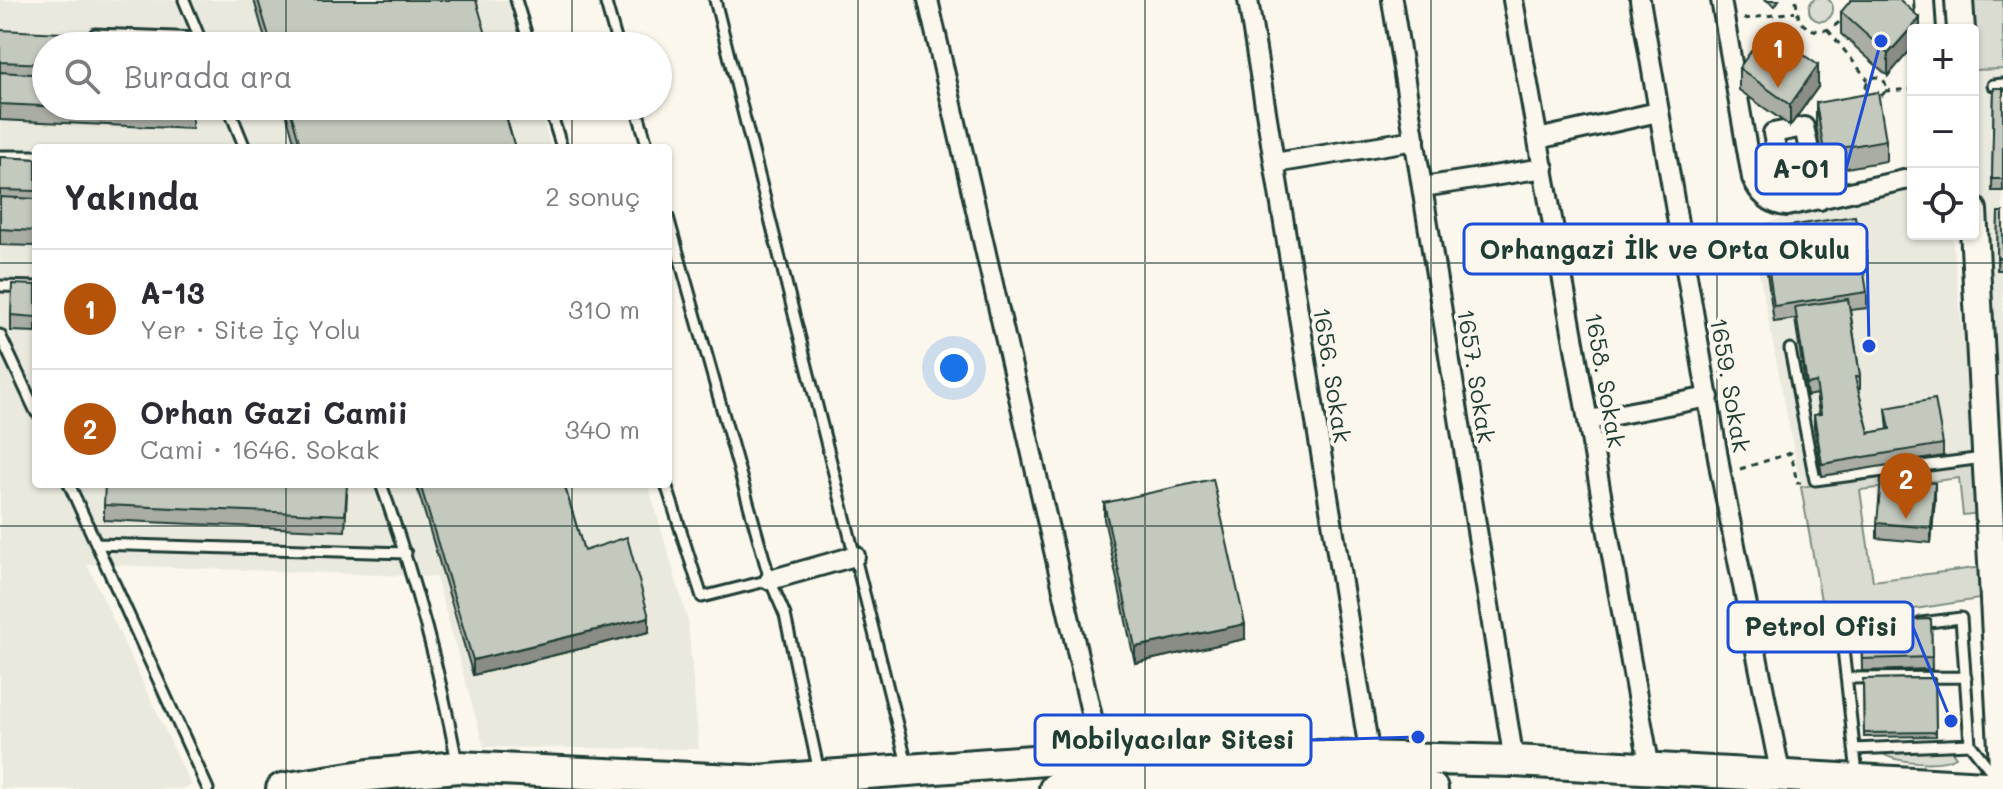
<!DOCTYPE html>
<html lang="tr">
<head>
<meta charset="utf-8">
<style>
	body { margin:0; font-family:Mali,sans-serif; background:#f2f2f3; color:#2b2b33 }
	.controls { position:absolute; right:24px; top:24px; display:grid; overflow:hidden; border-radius:8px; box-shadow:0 2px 6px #0004 }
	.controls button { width:72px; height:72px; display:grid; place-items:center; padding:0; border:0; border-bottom:2px solid #e1e1e2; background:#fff; color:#2b2b33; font:40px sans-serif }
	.you { position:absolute; left:954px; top:368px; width:28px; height:28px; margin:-20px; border:6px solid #fff; border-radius:50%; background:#1a73e8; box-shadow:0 0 0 12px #1a73e833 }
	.badge { display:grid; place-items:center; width:52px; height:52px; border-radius:50%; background:#b45309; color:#fff; font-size:26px; font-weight:700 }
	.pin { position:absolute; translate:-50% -66px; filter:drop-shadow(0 2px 4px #0008) }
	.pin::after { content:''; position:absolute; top:42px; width:28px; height:24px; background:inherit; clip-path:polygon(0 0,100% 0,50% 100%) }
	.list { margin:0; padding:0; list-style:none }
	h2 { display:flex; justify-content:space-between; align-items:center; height:104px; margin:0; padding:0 32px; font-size:34px }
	h2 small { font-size:26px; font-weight:400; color:#7c7c81 }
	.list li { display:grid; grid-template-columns:52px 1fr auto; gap:24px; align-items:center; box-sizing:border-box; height:120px; padding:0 32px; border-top:2px solid #e1e1e2 }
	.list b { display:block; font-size:30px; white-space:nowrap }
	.list p { margin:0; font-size:26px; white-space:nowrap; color:#7c7c81 }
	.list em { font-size:26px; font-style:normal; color:#7c7c81 }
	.icon { flex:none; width:44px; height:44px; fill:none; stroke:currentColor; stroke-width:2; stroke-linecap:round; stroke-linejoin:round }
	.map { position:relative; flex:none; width:2003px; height:789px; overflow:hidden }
	.search { position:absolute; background:#fff; box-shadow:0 2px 6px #0004; left:32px; top:32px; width:640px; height:88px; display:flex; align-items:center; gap:20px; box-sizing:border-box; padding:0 28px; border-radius:44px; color:#7c7c81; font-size:30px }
	.panel { position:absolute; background:#fff; box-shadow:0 2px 6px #0004; left:32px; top:144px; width:640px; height:344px; border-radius:8px }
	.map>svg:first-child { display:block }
</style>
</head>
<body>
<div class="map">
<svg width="2003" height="789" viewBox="0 0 2003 789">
	<rect width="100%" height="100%" fill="#fbf7ec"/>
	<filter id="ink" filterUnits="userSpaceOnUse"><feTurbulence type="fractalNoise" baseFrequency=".0125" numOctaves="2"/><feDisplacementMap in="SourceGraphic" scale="16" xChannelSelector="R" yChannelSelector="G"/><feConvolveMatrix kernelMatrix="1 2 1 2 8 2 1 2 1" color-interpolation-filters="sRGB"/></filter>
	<g filter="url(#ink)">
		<path fill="#eae9de" d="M 0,0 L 509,0 L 522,46 L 46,46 L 46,106 L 539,106 L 551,148 L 36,148 L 36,484 L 648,484 L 688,621 L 699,749 L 484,747 L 436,577 L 87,564 L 191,785 L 181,789 L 0,789 Z
			M 2003,0 L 2003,719 L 1973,210 L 1973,30 Z
			M 1913,189 L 1913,234 L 1952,234 L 1976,459 L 1801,487 L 1750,226 Z"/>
		<path fill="#dbdcd1" stroke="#7d8c82" stroke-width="2" d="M1809 9a12 12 0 1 1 24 0a12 12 0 1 1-24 0Z
			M 1970,0 L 2003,0 L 2003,69 L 1973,70 Z
			M 1987,457 L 1989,512 L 1963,515 L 1959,478 L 1860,490 L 1873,581 L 1991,566 L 1992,597 L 1825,623 L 1801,487 Z
			M 1902,749 L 1951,750 L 1956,757 C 1941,766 1896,763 1881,753 Z"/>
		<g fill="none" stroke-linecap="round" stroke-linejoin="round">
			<defs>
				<path id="lane" d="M 184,0 L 203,46
					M 516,0 L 530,46
					M 605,0 L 618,46
					M 715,0 L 907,764
					M 95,34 L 200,38
					M 1993,85 L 2003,84
					M 228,106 L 245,148
					M 549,106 L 562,148
					M 636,106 L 648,148
					M 0,156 L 36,156
					M 668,217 L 770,580 L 785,615 L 819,772
					M 0,286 L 36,287
					M 0,335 L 36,412
					M 1790,349 L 1815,480 L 1983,458
					M 69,484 L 208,789
					M 381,484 C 414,575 439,667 457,762
					M 666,484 L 702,597 L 770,580
					M 96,544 L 406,553
					M 1921,623 L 1961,618 L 1970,744 L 1999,781
					M 1846,678 L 1966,677
					M 1854,749 L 1970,744
					M 1857,774 L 1841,631 L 1870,628"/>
				<path id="street" d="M 928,0 L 1101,756
					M 1248,0 L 1370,757
					M 1392,0 L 1514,761
					M 1513,0 L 1650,769
					M 1640,0 L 1721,475 L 1781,777
					M 1721,0 L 1752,178 C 1758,193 1770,205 1787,206 L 1913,178
					M 1924,0 L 1926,30
					M 1538,139 L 1658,112
					M 1275,163 L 1415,140
					M 1423,187 L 1544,168
					M 1787,206 L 1773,133 L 1804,127 L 1820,200
					M 1589,420 L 1709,397
					M 770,580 L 855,556"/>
				<path id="secondary" d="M 1959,0 L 1961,30
					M 1973,210 L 2003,766"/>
				<path id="primary" d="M 282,789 L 369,775 L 458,767 L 756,781 L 1101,756 L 1246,754 L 1514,761 L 2003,788
					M 1055,789 C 1181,776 1306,781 1432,789"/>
			</defs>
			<use href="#lane" stroke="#1f3d34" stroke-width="15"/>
			<use href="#street" stroke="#1f3d34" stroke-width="24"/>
			<use href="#secondary" stroke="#1f3d34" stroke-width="32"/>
			<use href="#primary" stroke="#1f3d34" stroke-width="36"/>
			<path stroke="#1f3d34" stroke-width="3" stroke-dasharray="6 6" stroke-linecap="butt" d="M 1796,0 L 1799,20 C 1812,35 1829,34 1842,19
				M 1744,19 L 1795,12
				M 1828,30 L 1868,80
				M1866 87a10 10 0 1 1 20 0a10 10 0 1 1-20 0Z
				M 1885,91 L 1913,89
				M 1740,469 L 1791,453 L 1797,483 L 1801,483"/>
			<use href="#lane" stroke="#fbf7ec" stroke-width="9"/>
			<use href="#street" stroke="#fbf7ec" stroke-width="18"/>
			<use href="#secondary" stroke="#fbf7ec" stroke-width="26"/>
			<use href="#primary" stroke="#fbf7ec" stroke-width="30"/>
		</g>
		<path fill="#a9ada3" stroke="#1f3d34" stroke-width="2" d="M 254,0 L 476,0 L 487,46 L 267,46 Z
			M 1766,0 L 1779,0 L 1775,6 Z
			M 1841,12 L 1920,30 L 1888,76 L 1841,34 Z
			M 0,30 L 46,46 L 46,106 L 193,106 L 192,129 L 0,120 Z
			M 1739,68 L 1818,87 L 1790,126 L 1739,90 Z
			M 1994,88 L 2003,88 L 2003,191 L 1992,191 Z
			M 1816,103 L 1886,140 L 1886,161 L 1824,172 L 1816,125 Z
			M 284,106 L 503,106 L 515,148 L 296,148 Z
			M 0,157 L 36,159 L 36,246 L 0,245 Z
			M 1998,212 L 2003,212 L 2003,270 L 1997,270 Z
			M 1763,230 L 1867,292 L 1867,308 L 1850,310 L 1860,376 L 1860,388 L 1858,389 L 1869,433 L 1888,430 L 1886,408 L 1943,444 L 1943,456 L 1822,476 L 1814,427 L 1814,415 L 1819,414 L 1816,394 L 1807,396 L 1795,319 L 1774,322 L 1763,246 Z
			M 36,285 L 36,332 L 11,331 L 11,315 Z
			M 1926,483 L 1935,499 L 1931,543 L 1877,538 L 1877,523 Z
			M 416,484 L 564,484 L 584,551 L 649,632 L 473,675 Z
			M 347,494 L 345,531 L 104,520 L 104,505 Z
			M 1104,503 L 1245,639 L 1135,663 L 1104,519 Z
			M 1931,619 L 1932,669 L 1862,671 L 1861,622 Z
			M 1935,678 L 1936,736 L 1864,737 L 1863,679 Z"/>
		<path fill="#898d85" stroke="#1f3d34" stroke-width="2" d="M 1920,18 L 1920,30 L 1913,30 L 1913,47 L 1888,76 L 1888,54 Z
			M 487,38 L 487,46 L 462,46 Z
			M 1818,65 L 1818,87 L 1790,126 L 1790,105 Z
			M 1935,483 L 1935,499 L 1931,543 L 1931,528 Z
			M 649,617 L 649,632 L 473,675 L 473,660 Z
			M 1245,624 L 1245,639 L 1135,663 L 1135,647 Z"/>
		<path fill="#c4c9be" stroke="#1f3d34" stroke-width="2" d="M 258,0 L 476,0 L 487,38 L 462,46 L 272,46 Z
			M 1851,0 L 1900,0 L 1920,18 L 1888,54 L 1841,12 Z
			M 1767,29 L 1818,65 L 1790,105 L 1739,68 Z
			M 0,30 L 189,39 L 189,46 L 46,46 L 46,64 L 0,62 Z
			M 0,72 L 46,75 L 46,106 L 192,106 L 192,113 L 0,104 Z
			M 1994,88 L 2003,88 L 2003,179 L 1992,179 Z
			M 1878,92 L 1886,140 L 1824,151 L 1816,103 Z
			M 289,106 L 503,106 L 515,148 L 301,148 Z
			M 0,157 L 36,159 L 36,191 L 0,190 Z
			M 0,197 L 36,199 L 36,231 L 0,229 Z
			M 1998,212 L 2003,212 L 2003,258 L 1997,258 Z
			M 1855,216 L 1867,292 L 1774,306 L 1763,230 Z
			M 12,284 L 36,285 L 36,317 L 11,315 Z
			M 1848,299 L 1860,376 L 1855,377 L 1869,433 L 1890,429 L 1886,408 L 1935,399 L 1943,444 L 1822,464 L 1814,415 L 1821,414 L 1816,382 L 1807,384 L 1795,307 Z
			M 1213,479 L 1245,624 L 1135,647 L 1104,503 Z
			M 1881,479 L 1935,483 L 1931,528 L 1877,523 Z
			M 105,484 L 347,484 L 345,515 L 104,505 Z
			M 420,484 L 564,484 L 584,551 L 627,537 L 649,617 L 473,660 Z
			M 1931,619 L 1932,657 L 1862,659 L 1861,622 Z
			M 1935,678 L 1936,732 L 1864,733 L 1863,679 Z"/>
	</g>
	<path fill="none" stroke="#1f3d34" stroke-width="2" stroke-opacity="0.55" d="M 286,0 L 286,46M 572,0 L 572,46M 858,0 L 858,789M 1145,0 L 1145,789M 1431,0 L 1431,789M 1717,0 L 1717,789M 286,106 L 286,148M 572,106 L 572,148M 0,263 L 36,263M 668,263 L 2003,263M 286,484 L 286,789M 572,484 L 572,789M 0,526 L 2003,526"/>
	<g text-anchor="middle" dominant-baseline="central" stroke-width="8" stroke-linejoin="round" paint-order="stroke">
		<g font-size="24" fill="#1f3d34" stroke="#fbf7ec">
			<text transform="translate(1333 375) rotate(81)">1656. Sokak</text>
			<text transform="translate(1477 376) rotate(81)">1657. Sokak</text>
			<text transform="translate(1606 380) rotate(80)">1658. Sokak</text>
			<text transform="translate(1731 385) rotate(80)">1659. Sokak</text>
		</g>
	</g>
	<path fill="none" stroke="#1d4ed8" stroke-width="3" d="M1881 41L1846 169M1869 346L1867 249M1951 721L1913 627M1418 737L1311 740"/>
	<g fill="#1d4ed8" stroke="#fbf7ec" stroke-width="3">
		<circle cx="1881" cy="41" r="8"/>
		<circle cx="1869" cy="346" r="8"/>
		<circle cx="1951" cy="721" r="8"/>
		<circle cx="1418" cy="737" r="8"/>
	</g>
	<g fill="#fbf7ec" stroke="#1d4ed8" stroke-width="3">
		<rect x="1756" y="144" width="90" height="50" rx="8"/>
		<rect x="1464" y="224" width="403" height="50" rx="8"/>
		<rect x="1728" y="602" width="185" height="50" rx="8"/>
		<rect x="1035" y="715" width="276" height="50" rx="8"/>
	</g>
	<g font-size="26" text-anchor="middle" font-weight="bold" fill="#1f3d34">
		<text x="1801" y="178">A-01</text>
		<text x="1665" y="259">Orhangazi İlk ve Orta Okulu</text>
		<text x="1821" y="636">Petrol Ofisi</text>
		<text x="1173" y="749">Mobilyacılar Sitesi</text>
	</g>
</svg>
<div class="controls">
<button>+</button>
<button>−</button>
<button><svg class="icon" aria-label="locate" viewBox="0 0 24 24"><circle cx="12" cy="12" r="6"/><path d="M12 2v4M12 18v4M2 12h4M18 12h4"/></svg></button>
</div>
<div class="you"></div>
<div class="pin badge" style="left:1778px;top:88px">1</div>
<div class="pin badge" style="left:1906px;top:519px">2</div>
<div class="search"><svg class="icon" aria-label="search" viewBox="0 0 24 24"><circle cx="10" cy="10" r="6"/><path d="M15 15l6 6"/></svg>Burada ara</div>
<section class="panel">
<h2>Yakında<small>2 sonuç</small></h2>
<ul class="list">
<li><span class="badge">1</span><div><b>A-13</b><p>Yer · Site İç Yolu</p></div><em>310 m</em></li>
<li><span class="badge">2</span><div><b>Orhan Gazi Camii</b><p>Cami · 1646. Sokak</p></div><em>340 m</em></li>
</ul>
</section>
</div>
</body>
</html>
